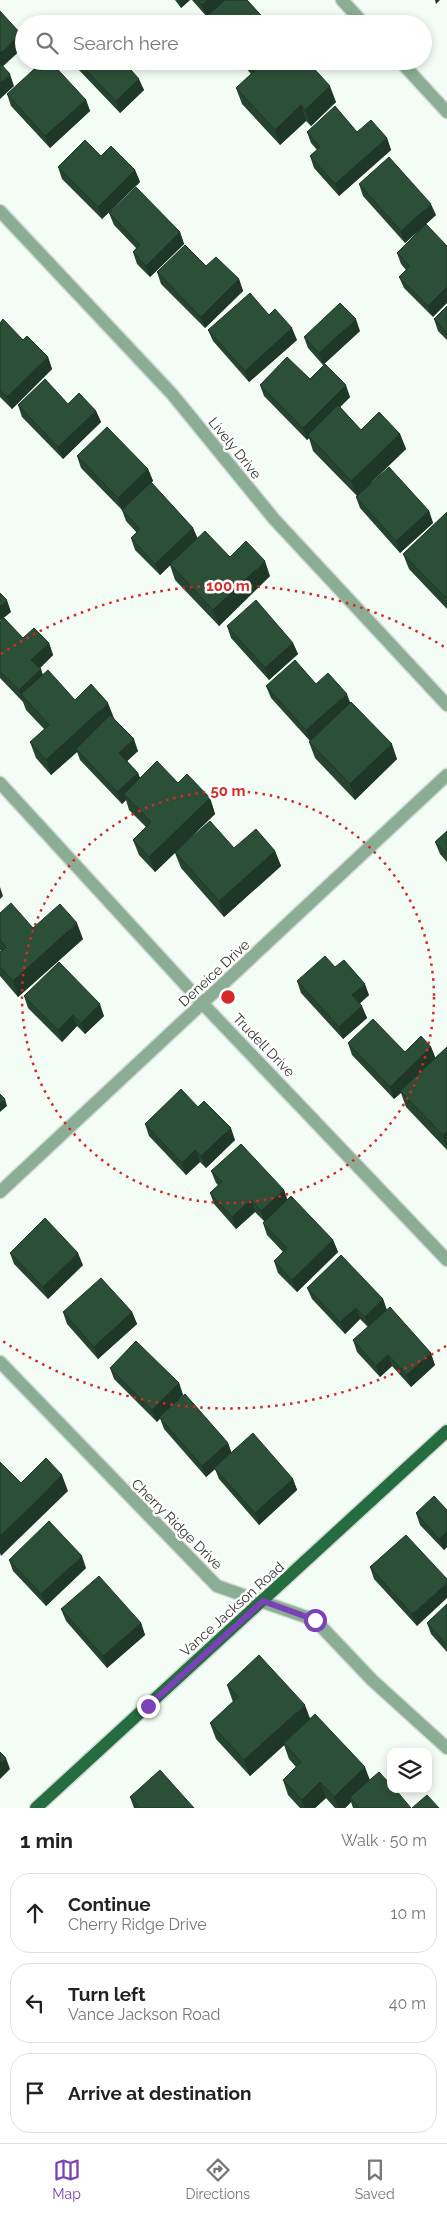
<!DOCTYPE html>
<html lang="en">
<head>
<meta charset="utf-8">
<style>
	body { margin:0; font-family:Raleway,sans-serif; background:#f6f6f6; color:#222 }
	.controls { position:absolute; right:15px; bottom:15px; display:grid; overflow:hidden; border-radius:10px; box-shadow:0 2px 8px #0003 }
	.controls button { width:45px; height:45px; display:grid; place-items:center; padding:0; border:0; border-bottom:1px solid #e0e0e0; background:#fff; color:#222; font:25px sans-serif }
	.stop { position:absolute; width:15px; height:15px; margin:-11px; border:4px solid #7b42b8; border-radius:50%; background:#fff }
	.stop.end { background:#7b42b8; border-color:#fff; box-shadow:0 1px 5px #0008 }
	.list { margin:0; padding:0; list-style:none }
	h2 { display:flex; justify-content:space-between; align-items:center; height:65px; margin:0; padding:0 20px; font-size:21px }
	h2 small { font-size:16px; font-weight:400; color:#767676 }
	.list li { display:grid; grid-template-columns:32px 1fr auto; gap:15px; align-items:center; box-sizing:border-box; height:80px; margin:0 10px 10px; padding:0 10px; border:1px solid #e0e0e0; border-radius:20px }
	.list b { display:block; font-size:19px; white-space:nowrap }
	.list p { margin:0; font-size:16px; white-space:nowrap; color:#767676 }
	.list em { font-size:16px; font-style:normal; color:#767676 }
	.icon { flex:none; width:28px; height:28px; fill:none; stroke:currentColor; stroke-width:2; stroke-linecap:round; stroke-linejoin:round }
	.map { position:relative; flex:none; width:447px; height:1808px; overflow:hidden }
	.search { position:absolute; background:#fff; box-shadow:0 2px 8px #0003; left:15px; right:15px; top:15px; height:55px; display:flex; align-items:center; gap:12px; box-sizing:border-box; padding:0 18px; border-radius:28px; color:#767676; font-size:19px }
	.sheet { height:335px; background:#fff }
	nav { display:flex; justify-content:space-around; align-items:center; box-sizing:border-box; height:70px; border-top:1px solid #e0e0e0; background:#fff; font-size:14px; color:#767676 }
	nav a { display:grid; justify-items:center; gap:2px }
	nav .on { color:#7b42b8 }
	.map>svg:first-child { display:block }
</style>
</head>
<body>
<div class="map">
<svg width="447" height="1808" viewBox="0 0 447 1808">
	<rect width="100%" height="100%" fill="#f3fcf5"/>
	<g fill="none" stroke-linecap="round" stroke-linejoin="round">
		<defs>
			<path id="minor" d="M 342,0 L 364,24
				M 400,61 L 447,112
				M 0,211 L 172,394 L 274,519 L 447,705
				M 0,783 L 203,1004 L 447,1260
				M 0,1192 L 447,775
				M 0,1362 L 217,1586 L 315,1620 L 372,1680 L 447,1748"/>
			<path id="major" d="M 36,1808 L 447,1431"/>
		</defs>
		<use href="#minor" stroke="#d0d8d2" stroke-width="15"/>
		<use href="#major" stroke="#d0d8d2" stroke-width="15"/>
		<use href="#minor" stroke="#8aad93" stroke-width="12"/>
		<use href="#major" stroke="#256c40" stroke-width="12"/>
	</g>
	<path fill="#26442f" d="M 175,0 L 190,0 L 181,8 Z
		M 192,0 L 247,0 L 269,24 L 209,24 L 207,17 Z
		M 74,61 L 123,61 L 144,90 L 120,113 L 77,68 Z
		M 240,61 L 307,61 L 336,102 L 311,126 L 306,121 L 280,145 L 242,104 L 236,88 L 251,74 Z
		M 7,94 L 86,100 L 90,111 L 50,148 L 11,106 Z
		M 307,132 L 357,132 L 387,138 L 391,150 L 339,196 L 314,168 L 310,156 L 317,150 L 311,143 Z
		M 101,156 L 135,170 L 140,182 L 102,219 L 62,179 L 58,167 Z
		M 359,184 L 436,215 L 426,224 L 433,317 L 404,288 L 399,277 L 406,270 L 401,264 L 397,253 L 425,225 L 405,243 L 363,196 Z
		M 109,213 L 180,232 L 184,244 L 150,277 L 137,264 L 133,252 L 136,248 L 114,225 Z
		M 206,266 L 239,279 L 243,291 L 205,328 L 161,284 L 157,272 Z
		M 447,306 L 447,340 L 438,331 L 434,319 Z
		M 269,315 L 297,340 L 249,382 L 213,341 L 208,330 Z
		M 0,323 L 48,357 L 52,369 L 12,409 L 0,397 Z
		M 360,331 L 323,365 L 308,348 L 304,337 Z
		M 310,379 L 350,397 L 340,407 L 361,430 L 400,434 L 406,449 L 371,483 L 429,511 L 433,523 L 400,553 L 360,508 L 356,497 L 357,496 L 313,451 L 309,438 L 307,440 L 264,396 L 260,385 Z
		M 68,404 L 96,411 L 101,422 L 63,459 L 22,417 L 18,405 Z
		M 77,456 L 148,469 L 153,481 L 151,483 L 193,528 L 197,538 L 230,557 L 270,576 L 219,626 L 175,580 L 170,565 L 160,575 L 135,550 L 131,538 L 137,533 L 126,521 L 122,510 L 81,468 Z
		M 447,512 L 447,609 L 409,569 L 403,554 Z
		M 0,622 L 23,638 L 49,643 L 53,655 L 40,668 L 42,674 L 75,700 L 114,718 L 138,751 L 127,761 L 138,773 L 140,778 L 178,783 L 210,798 L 215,814 L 182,846 L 275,851 L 281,866 L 224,917 L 181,868 L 175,853 L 155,872 L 139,855 L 133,840 L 146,827 L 129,810 L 126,800 L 122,804 L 80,760 L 77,752 L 51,775 L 36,758 L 30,742 L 45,730 L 26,710 L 23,702 L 0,678 Z
		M 227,626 L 293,643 L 298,654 L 269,680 L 231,638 Z
		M 316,684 L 350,702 L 397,759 L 355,800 L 315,758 L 309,742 L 310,741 L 271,698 L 266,686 Z
		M 447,831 L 447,862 L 440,854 L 435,842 Z
		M 0,913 L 33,928 L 83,939 L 18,997 L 0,976 L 0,952 L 1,951 L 0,950 Z
		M 335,967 L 369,995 L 360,1003 L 367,1018 L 343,1039 L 301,993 L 297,981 Z
		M 24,996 L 104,1016 L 85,1034 L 77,1026 L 62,1042 L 28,1008 Z
		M 348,1043 L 405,1052 L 431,1047 L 435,1058 L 447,1047 L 447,1150 L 406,1107 L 401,1093 L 394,1099 L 352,1055 Z
		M 198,1107 L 235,1140 L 206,1168 L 200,1162 L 186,1175 L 149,1136 L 145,1124 Z
		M 211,1171 L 284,1190 L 287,1199 L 333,1240 L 338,1252 L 297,1292 L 278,1273 L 274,1261 L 283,1252 L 267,1235 L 263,1223 L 264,1221 L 255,1212 L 236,1229 L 214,1204 L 210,1193 L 218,1185 L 216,1183 Z
		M 10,1253 L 83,1265 L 48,1299 L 14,1264 Z
		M 307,1288 L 383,1299 L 387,1310 L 435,1365 L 411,1387 L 392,1366 L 380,1377 L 357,1352 L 353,1340 L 368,1327 L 360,1319 L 345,1334 L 312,1299 Z
		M 63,1312 L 132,1312 L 137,1324 L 98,1359 L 67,1324 Z
		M 110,1368 L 179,1383 L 183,1395 L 172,1406 L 228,1443 L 231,1452 L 293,1479 L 297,1490 L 259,1525 L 219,1479 L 215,1469 L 206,1477 L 164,1429 L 160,1418 L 157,1422 L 114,1379 Z
		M 447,1510 L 447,1547 L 444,1550 L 420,1525 L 416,1513 Z
		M 406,1535 L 417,1626 L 374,1579 L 370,1567 Z
		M 9,1560 L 86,1568 L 46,1606 L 13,1571 Z
		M 447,1604 L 447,1652 L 431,1634 L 427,1623 Z
		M 61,1609 L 141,1623 L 145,1635 L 107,1668 L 66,1621 Z
		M 227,1685 L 310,1718 L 370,1780 L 411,1808 L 353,1808 L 351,1802 L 345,1808 L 335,1808 L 326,1798 L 315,1808 L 300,1808 L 288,1795 L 283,1780 L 296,1767 L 289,1759 L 284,1745 L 250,1776 L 216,1739 L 210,1723 L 233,1702 Z
		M 130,1797 L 194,1808 L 134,1808 Z"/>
	<path fill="#1f3726" d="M 179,0 L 190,0 L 181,8 Z
		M 208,0 L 225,0 L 207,17 L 202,5 Z
		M 435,0 L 440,0 L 436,4 Z
		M 21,34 L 24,41 L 24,47 L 0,69 L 0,53 Z
		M 253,61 L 270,61 L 253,76 L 249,64 Z
		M 10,74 L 14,86 L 0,99 L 0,83 Z
		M 139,79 L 144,90 L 120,113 L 116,101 Z
		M 330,86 L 336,102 L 311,126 L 305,110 Z
		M 86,100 L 90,111 L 50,148 L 45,136 Z
		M 301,105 L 306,121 L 280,145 L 275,130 Z
		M 387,138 L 391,150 L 339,196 L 335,184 Z
		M 135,170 L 140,182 L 102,219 L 98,207 Z
		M 431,204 L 436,215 L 405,243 L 401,231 Z
		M 180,232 L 184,244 L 150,277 L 146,266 Z
		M 239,279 L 243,291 L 205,328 L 201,317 Z
		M 447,287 L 447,303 L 433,317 L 428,306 Z
		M 356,319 L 360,331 L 323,365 L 319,353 Z
		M 292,328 L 297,340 L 249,382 L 245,371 Z
		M 48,357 L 52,369 L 12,409 L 7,397 Z
		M 346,385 L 350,397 L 310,437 L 308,435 L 309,438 L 307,440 L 303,428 Z
		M 96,411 L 101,422 L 63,459 L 58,447 Z
		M 400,434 L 406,449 L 357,496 L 351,481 Z
		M 148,469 L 153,481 L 122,510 L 118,498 Z
		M 429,511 L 433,523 L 400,553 L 396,541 Z
		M 193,528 L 198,539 L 160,575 L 155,564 Z
		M 265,561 L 270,576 L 219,626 L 213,610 Z
		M 7,600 L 11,612 L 0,621 L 0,606 Z
		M 49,643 L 53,655 L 36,672 L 31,660 Z
		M 293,643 L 298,654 L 269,680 L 265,668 Z
		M 41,669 L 45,681 L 21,694 L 23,702 L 19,690 Z
		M 347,694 L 351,705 L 310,742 L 306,730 Z
		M 108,703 L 114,718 L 76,749 L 77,752 L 51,775 L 46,760 Z
		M 134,739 L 138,751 L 123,765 L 119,753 Z
		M 392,744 L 397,759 L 355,800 L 350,784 Z
		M 138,773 L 142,784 L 124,794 L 126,800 L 122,804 L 117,792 Z
		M 210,798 L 215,814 L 155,872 L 149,857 Z
		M 275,851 L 281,866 L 224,917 L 219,901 Z
		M 0,887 L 3,896 L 0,899 Z
		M 77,923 L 83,939 L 18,997 L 13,981 Z
		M 365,984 L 369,995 L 357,1006 L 352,995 Z
		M 100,1004 L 104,1016 L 85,1034 L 81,1023 Z
		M 362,1006 L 367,1018 L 343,1039 L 339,1027 Z
		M 73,1015 L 77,1026 L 62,1042 L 58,1030 Z
		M 431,1047 L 436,1059 L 394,1099 L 390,1087 Z
		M 5,1099 L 7,1106 L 0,1112 L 0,1104 Z
		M 231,1128 L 235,1140 L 206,1168 L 201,1156 Z
		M 447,1131 L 447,1147 L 443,1135 Z
		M 195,1150 L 200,1162 L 186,1175 L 182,1163 Z
		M 284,1190 L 288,1202 L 265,1223 L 261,1211 Z
		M 251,1200 L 255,1212 L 236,1229 L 232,1217 Z
		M 333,1240 L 338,1252 L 297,1292 L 292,1280 Z
		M 78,1253 L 83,1265 L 48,1299 L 43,1287 Z
		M 383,1299 L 387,1311 L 369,1328 L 365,1317 Z
		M 356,1308 L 360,1319 L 345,1334 L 340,1322 Z
		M 132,1312 L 137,1324 L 98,1359 L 94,1347 Z
		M 431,1353 L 435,1365 L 411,1387 L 407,1375 Z
		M 388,1355 L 392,1366 L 380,1377 L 376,1366 Z
		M 179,1383 L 183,1395 L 157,1422 L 152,1410 Z
		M 228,1443 L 232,1454 L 214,1468 L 215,1469 L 206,1477 L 202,1466 Z
		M 62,1475 L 68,1491 L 1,1556 L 0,1553 L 0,1536 Z
		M 293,1479 L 297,1490 L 259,1525 L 255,1513 Z
		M 447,1532 L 447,1547 L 444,1550 L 439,1539 Z
		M 82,1556 L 86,1568 L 46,1606 L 41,1594 Z
		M 447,1583 L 447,1598 L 417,1626 L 412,1614 Z
		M 141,1623 L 145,1635 L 107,1668 L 103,1656 Z
		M 305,1705 L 311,1721 L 250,1776 L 244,1760 Z
		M 6,1758 L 10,1769 L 0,1779 L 0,1763 Z
		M 365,1767 L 371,1783 L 350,1797 L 351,1802 L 345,1808 L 338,1808 L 334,1797 Z
		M 320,1782 L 326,1798 L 315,1808 L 304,1808 L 302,1800 Z"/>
	<path fill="#2c4f37" stroke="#1f3726" d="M 198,0 L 208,0 L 202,5 Z
		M 225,0 L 247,0 L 269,24 L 212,24 L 206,17 Z
		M 0,11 L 21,34 L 0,53 Z
		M 43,61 L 50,61 L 86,100 L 45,136 L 7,94 Z
		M 77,61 L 123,61 L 139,79 L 116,101 Z
		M 246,61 L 253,61 L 249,64 Z
		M 265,61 L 307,61 L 330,86 L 305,110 L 301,105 L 275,130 L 236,88 Z
		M 0,63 L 10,74 L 0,83 Z
		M 335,106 L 357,132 L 371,120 L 387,138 L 335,184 L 310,156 L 320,147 L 307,132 Z
		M 85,140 L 101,156 L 111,146 L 135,170 L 98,207 L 58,167 Z
		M 389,157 L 431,204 L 401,231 L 359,184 Z
		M 136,187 L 180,232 L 146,266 L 133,252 L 140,245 L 109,213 Z
		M 426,224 L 447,246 L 447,287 L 428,306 L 399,277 L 410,266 L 397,253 Z
		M 185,245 L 206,266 L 216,257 L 239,279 L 201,317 L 157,272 Z
		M 250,293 L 269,315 L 275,309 L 292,328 L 245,371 L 208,330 Z
		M 340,303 L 356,319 L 319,353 L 304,337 Z
		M 447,306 L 447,333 L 434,319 Z
		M 3,319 L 23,340 L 27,336 L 48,357 L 7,397 L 0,390 L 0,323 Z
		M 287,357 L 310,379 L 325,364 L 346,385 L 303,428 L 260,385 Z
		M 45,379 L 68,404 L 79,393 L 96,411 L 58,447 L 18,405 Z
		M 338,405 L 361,430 L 379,412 L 400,434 L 351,481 L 308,435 Z
		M 107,427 L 148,469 L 118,498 L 77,456 Z
		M 389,467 L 429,511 L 396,541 L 356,497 Z
		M 151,482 L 193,528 L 155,564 L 131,538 L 140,529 L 122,510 Z
		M 447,512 L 447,595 L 445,597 L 403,554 Z
		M 205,531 L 230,557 L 246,541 L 265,561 L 213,610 L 170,564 Z
		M 0,593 L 7,600 L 0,606 Z
		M 256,600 L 293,643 L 265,668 L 227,626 Z
		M 4,618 L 23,638 L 34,628 L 49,643 L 31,660 L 41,669 L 19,690 L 0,671 L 0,622 Z
		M 295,660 L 316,684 L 328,673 L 347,694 L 306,730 L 266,686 Z
		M 48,670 L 75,700 L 91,684 L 108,703 L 46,760 L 30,742 L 49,725 L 21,694 Z
		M 351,702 L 392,744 L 350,784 L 309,742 Z
		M 110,715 L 134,739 L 119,753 L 138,773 L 117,792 L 76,749 Z
		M 157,761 L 178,783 L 187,774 L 210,798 L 149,857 L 133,840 L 151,822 L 124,794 Z
		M 210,821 L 234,848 L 256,829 L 275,851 L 219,901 L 175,852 Z
		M 447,831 L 447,854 L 435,842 Z
		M 11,903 L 33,928 L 60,904 L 77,923 L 13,981 L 0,967 L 0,952 L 6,947 L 0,940 L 0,913 Z
		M 325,956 L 335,967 L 344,960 L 365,984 L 352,995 L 362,1006 L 339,1027 L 297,981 Z
		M 59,962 L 100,1004 L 81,1023 L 73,1015 L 58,1030 L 24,996 Z
		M 373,1019 L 405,1052 L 421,1036 L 431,1047 L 390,1087 L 348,1043 Z
		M 447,1047 L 447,1131 L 443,1135 L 400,1091 Z
		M 181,1089 L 198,1107 L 204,1101 L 231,1128 L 201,1156 L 195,1150 L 182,1163 L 145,1124 Z
		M 0,1094 L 5,1099 L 0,1104 Z
		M 241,1144 L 284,1190 L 261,1211 L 251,1200 L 232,1217 L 210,1193 L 222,1182 L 211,1171 Z
		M 291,1196 L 333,1240 L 292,1280 L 274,1261 L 287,1248 L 263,1223 Z
		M 45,1218 L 78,1253 L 43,1287 L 10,1253 Z
		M 341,1255 L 383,1299 L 365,1317 L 356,1308 L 340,1322 L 307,1288 Z
		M 101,1278 L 132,1312 L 94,1347 L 63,1312 Z
		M 390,1307 L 431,1353 L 407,1375 L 388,1355 L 376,1366 L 353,1340 Z
		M 136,1341 L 179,1383 L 152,1410 L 110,1368 Z
		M 185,1394 L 228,1443 L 202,1466 L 159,1417 Z
		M 253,1433 L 293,1479 L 255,1513 L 214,1468 Z
		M 46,1458 L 62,1475 L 0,1536 L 0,1462 L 21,1483 Z
		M 434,1496 L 447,1510 L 447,1532 L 439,1539 L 416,1513 Z
		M 49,1521 L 82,1556 L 41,1594 L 9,1560 Z
		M 406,1535 L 447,1579 L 447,1583 L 412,1614 L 370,1567 Z
		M 99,1576 L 141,1623 L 103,1656 L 61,1609 Z
		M 447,1604 L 447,1645 L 427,1623 Z
		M 259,1655 L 305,1705 L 244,1760 L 210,1723 L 238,1697 L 227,1685 Z
		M 315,1714 L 365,1767 L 334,1797 L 320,1782 L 302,1800 L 283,1780 L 301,1762 L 284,1743 Z
		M 0,1752 L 6,1758 L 0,1763 Z
		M 160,1770 L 194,1808 L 140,1808 L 130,1797 Z
		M 379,1772 L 391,1785 L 391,1789 L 395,1789 L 411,1808 L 359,1808 L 350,1797 Z
		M 427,1795 L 439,1808 L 412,1808 Z"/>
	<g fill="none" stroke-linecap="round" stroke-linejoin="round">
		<path stroke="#7b42b8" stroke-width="6" d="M 148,1706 L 263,1601 L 315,1620"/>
	</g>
	<g fill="none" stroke="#d62828" stroke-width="2.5" stroke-dasharray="2.5 5">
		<circle cx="228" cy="997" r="206"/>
		<path d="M446 1346A411 411 0 0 1 1 1340M1 654A411 411 0 0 1 446 648"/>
	</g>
	<g text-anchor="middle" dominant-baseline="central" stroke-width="5" stroke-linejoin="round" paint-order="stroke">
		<g font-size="14" fill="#303431" stroke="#fff">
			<text transform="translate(235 448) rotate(51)">Lively Drive</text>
			<text transform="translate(214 973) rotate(-43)">Deneice Drive</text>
			<text transform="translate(264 1045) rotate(46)">Trudell Drive</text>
			<text transform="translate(177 1524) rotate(45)">Cherry Ridge Drive</text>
			<text transform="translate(232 1609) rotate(-42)">Vance Jackson Road</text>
		</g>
	</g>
	<circle cx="228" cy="997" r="8" fill="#d62828" stroke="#fff" stroke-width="2.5"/>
	<g font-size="15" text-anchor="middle" font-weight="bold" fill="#d62828" stroke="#fff" stroke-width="5" stroke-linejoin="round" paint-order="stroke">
		<text x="228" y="591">100 m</text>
		<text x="228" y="796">50 m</text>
	</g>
</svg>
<div class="controls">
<button><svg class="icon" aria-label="layers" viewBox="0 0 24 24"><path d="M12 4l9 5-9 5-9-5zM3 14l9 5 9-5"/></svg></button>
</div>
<div class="stop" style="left:315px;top:1620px"></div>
<div class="stop end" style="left:148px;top:1706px"></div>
<div class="search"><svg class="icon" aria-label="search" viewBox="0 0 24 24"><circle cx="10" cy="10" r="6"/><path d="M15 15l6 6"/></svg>Search here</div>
</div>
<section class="sheet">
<h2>1 min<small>Walk · 50 m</small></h2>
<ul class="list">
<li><svg class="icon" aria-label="ahead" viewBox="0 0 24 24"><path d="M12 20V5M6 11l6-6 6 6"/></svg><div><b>Continue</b><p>Cherry Ridge Drive</p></div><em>10 m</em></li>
<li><svg class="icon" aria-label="left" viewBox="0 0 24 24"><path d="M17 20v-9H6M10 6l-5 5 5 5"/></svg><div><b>Turn left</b><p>Vance Jackson Road</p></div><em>40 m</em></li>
<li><svg class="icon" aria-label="arrive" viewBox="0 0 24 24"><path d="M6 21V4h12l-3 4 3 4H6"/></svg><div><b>Arrive at destination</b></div></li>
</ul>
</section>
<nav>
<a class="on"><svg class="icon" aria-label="map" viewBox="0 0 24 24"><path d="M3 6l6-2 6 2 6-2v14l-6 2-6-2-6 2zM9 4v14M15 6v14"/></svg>Map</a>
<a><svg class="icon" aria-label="directions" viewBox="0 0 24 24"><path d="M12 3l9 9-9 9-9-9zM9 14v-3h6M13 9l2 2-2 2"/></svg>Directions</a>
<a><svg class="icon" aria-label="saved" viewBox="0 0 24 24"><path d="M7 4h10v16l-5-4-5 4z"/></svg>Saved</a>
</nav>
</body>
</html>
